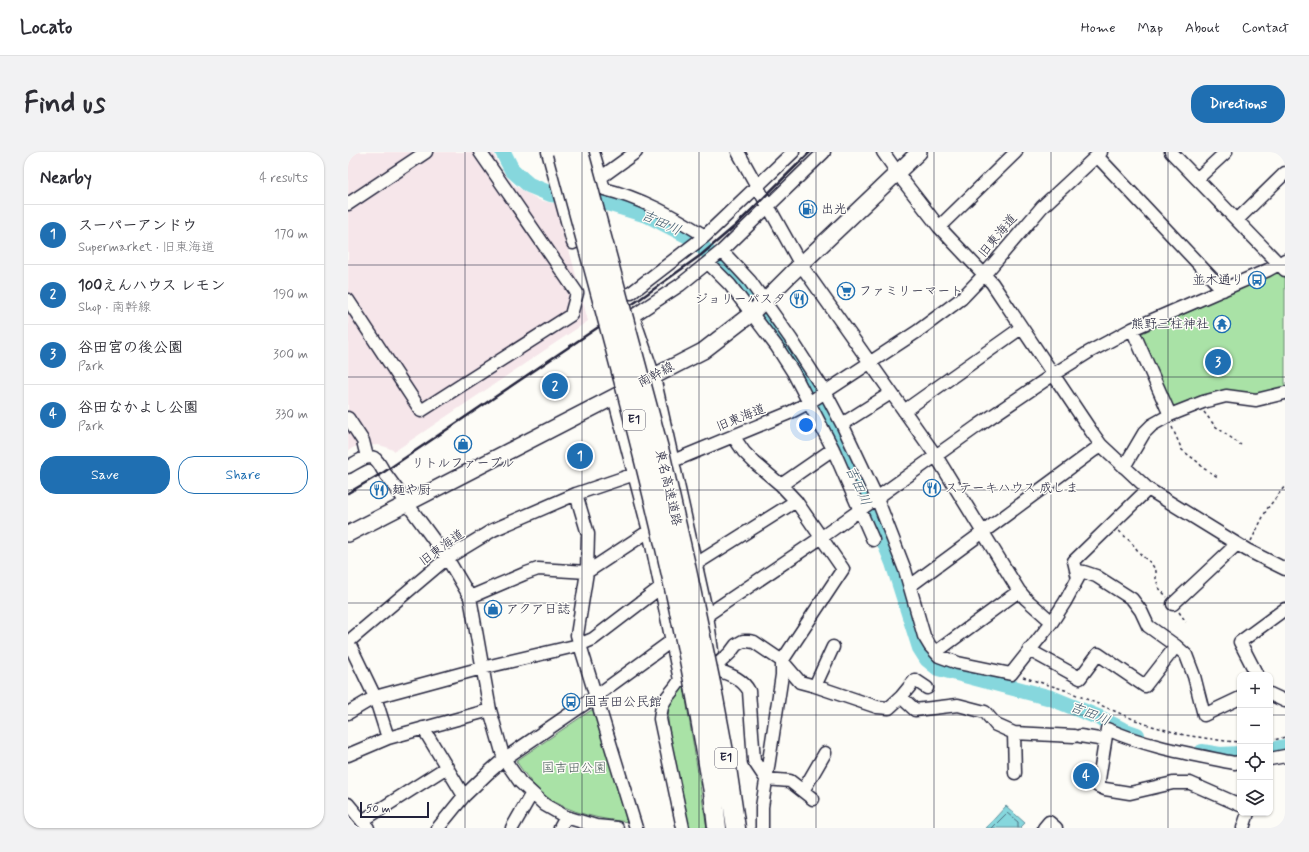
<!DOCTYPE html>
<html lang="en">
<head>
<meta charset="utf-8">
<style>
	body { margin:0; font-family:Mynerve,"Klee One",sans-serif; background:#f2f2f3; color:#2b2b33 }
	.controls { position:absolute; right:12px; bottom:12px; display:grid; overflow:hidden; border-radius:8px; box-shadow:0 1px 3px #0004 }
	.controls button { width:36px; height:36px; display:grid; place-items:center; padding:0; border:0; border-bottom:1px solid #e1e1e2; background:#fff; color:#2b2b33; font:20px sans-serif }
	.scale { position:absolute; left:12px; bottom:10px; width:69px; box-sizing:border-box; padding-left:4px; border:2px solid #22223b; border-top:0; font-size:11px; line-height:14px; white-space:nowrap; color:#22223b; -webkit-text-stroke:3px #fdfcf7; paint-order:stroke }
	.you { position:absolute; left:458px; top:273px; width:14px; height:14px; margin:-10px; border:3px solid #fff; border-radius:50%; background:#1a73e8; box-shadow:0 0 0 6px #1a73e833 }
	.badge { display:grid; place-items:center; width:26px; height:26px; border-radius:50%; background:#1f6fb2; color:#fff; font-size:13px; font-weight:700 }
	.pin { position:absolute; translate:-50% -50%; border:2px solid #fff; box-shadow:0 1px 4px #0006 }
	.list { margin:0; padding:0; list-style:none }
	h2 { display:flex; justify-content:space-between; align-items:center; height:52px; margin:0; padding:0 16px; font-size:17px }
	h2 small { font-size:13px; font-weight:400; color:#7c7c81 }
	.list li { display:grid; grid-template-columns:26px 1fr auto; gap:12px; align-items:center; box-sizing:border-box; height:60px; padding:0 16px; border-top:1px solid #e1e1e2 }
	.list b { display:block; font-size:15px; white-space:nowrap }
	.list p { margin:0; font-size:13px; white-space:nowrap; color:#7c7c81 }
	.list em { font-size:13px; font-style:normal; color:#7c7c81 }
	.actions { display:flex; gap:8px; padding:12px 16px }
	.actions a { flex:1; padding:9px 0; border:1px solid #1f6fb2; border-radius:16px; text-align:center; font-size:14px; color:#1f6fb2 }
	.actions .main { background:#1f6fb2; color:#fff }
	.icon { flex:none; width:22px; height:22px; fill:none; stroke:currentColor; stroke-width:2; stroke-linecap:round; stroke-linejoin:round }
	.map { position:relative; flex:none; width:937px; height:676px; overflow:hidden; border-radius:16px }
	header { display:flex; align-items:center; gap:24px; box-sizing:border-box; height:56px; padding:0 20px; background:#fff; border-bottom:1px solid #e1e1e2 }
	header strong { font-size:19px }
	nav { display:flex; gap:22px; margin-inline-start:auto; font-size:14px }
	.intro { display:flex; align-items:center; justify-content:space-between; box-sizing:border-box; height:96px; padding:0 24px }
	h1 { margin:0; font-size:28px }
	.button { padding:10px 18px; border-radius:16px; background:#1f6fb2; color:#fff; font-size:14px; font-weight:700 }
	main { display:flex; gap:24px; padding:0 24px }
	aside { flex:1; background:#fff; border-radius:16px; box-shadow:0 1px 3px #0004 }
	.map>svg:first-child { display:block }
</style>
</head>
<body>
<header>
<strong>Locato</strong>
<nav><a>Home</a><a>Map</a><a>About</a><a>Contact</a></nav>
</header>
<div class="intro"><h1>Find us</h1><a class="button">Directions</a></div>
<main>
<aside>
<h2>Nearby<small>4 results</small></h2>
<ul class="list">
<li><span class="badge">1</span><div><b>スーパーアンドウ</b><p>Supermarket · 旧東海道</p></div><em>170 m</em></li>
<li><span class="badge">2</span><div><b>100えんハウス レモン</b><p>Shop · 南幹線</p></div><em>190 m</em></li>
<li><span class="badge">3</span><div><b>谷田宮の後公園</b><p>Park</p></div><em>300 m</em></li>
<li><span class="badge">4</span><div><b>谷田なかよし公園</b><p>Park</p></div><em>330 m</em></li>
</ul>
<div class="actions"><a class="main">Save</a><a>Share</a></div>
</aside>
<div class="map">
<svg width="937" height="676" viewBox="0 0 937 676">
	<rect width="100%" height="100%" fill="#fdfcf7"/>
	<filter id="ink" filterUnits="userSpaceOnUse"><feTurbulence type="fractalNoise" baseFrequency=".025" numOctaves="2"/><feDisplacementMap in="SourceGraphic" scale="8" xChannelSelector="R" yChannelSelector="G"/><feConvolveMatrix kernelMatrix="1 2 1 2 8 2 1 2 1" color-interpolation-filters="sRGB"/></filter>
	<g filter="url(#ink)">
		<path fill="#f6e6ea" d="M 0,0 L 145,0 L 153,18 L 166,33 L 191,48 L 209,52 L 240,169 L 47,299 L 38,295 L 30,293 L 6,295 L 0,299 Z"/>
		<path fill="#a9e2a6" stroke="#668270" d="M 927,121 L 931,121 L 937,125 L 937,236 L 933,239 L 828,257 L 824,254 L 792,182 Z
			M 336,535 L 359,676 L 342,676 L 340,674 L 322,586 L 320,567 L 321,555 L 332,536 Z
			M 245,557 L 282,670 C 253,668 222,661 199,645 C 186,636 177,622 168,609 Z
			M 729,618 L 749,621 L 745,635 L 727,630 Z"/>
		<path fill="#86d7dd" stroke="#5e8f9c" d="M 658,654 L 677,671 L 672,676 L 638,676 Z"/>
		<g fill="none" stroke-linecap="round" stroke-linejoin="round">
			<path stroke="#4a6a7c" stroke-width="1" d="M 644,676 L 659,661 L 670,670 L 670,676"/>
			<path stroke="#86d7dd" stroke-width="16" d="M 155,0 L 164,18 L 181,33 L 203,42 L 256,50 L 299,63 L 344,86 L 371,110 L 396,137 L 427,174 L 454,218 L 477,260 L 527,367 L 545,411 L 572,496 L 579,507 L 590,516 L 703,546 L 752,566 L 775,578 L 789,583
				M 922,598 L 937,595
				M 854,600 L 872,603 L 892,602"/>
			<defs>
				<path id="minor" d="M 200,0 L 225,91
					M 245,0 L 256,37 C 293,46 325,64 357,84 L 445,0
					M 390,0 L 453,113 L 588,304 L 671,439 L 678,447 L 704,470
					M 535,0 L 556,30 L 591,75 L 644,131 L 743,279 L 753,293 L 800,337 L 899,398 L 937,417
					M 823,0 L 937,118
					M 749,4 L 875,138
					M 252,26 L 288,0
					M 849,27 L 878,0
					M 0,52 L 78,0
					M 889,68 L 937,21
					M 591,75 L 668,0
					M 374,99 L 402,129 L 443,187 L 477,240 L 494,272 L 529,346 L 557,418 L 576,484 L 582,494 L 591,504 L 610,511 L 663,522 L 704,470 L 717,450 L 730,426 L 726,409 L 800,337
					M 360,111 L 382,133 L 429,195 L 445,220 L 485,297 L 525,388
					M 283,141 L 357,84
					M 0,148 L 73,259 L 223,163 L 229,141 L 132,0
					M 784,177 L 822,263
					M 266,245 L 301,379 L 332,528 C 322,545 314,544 312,567 L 335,676
					M 556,259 L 673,176
					M 0,266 L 15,289 L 19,305
					M 494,272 L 543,241
					M 385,284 L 396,300 L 407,311 L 433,333 L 448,349 L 495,417 L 434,509 L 434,523 L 414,655 L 414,676
					M 0,315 C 8,311 22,299 29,309 C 32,312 34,317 36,320 L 99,406 L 122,445 L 142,558 L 156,607 L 172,630 L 197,653 L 218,665 L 248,674 L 269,676
					M 776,315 L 796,281 L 804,273 L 822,263 L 855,250 L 878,244 L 908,248 L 937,241
					M 433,333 L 485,297
					M 228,342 L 240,382 L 239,420 L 229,483 L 288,676
					M 348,412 L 448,349
					M 729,419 L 736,420 L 748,424 L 784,447 L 793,459 L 800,474 L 828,494 L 838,503 L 846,524 L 856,563 L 892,546
					M 562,434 L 753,293
					M 122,445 L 176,422 L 190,417 L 239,420 L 301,379
					M 825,452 L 889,392
					M 0,489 L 27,545 L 40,586
					M 0,490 L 99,406 L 145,378 L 228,342 L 325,309 L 441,261 L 462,250 L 570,179 L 613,147 L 636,123 L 694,55 L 753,0
					M 681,498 L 732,526 L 750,502 L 797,534 L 828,494
					M 364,499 L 359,463 L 306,225 L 285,164 L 332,133 L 374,99 L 476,0
					M 588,500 L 671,439
					M 367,517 C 380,522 394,526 401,539 L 406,609 L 418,627 L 442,629 L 465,647
					M 355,521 L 367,515 L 382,501 L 388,493 L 395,489 L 400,489 L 406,490 L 434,509 L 452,530 L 467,534 L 529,555 L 541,556 L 553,545 L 567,528 L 579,536
					M 909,523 L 892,490 L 937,457
					M 467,534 L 485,495
					M 922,542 L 937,549
					M 553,545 L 567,558 L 610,553 L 637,560 L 648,573 L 666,581 L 726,584
					M 0,561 L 27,545 L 134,516 L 231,493 L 245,487 L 313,435
					M 75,576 L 116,644
					M 666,581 L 667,621
					M 732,584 L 757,588
					M 0,603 L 40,586 L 142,558
					M 922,607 L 937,604
					M 892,610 L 886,611 C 843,602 799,595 759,577 L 750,634 L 757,637 L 782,641 L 825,631 L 842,631 L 892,653
					M 455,639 L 477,601
					M 0,652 L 20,676
					M 14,669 L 99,615
					M 90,676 L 116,644 L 140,621 L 156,607 L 248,544 L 359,463 L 474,385 L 631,273 L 706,222 L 741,200 L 784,177 L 920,118 L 931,112 L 937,108
					M 164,676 L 184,641
					M 212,676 L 218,665
					M 696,676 L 701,670 L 708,676
					M 895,676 L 900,661"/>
				<path id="major" d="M 0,382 L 355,199 L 403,162 L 443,122 L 571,0"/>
				<path id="highway" d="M 364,536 L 379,616 L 388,676
					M 347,539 L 365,640 L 369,676"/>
			</defs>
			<use href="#minor" stroke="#22223b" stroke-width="15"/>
			<use href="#major" stroke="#22223b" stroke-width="18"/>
			<use href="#highway" stroke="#22223b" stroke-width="21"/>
			<path stroke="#22223b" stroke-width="1.5" stroke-dasharray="3 3" stroke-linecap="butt" d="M 856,260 L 867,274 L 893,293
				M 824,275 L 834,298 L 851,311 L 855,316 L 870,325
				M 771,379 L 783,390 L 794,404 L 803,411 L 808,419 L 808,427 L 811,436 L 819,445
				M 903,389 L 919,357 L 937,334
				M 831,460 L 838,470
				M 675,525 L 717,538 L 797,572 L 836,583 L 877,589 L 892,590
				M 922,589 L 937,585"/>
			<use href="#minor" stroke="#fdfcf7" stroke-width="12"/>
			<use href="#major" stroke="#fdfcf7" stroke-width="15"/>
			<use href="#highway" stroke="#fdfcf7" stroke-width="18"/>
			<path stroke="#22223b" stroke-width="2.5" d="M 0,341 L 36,320 L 292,147 L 353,103 L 387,74 L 462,0"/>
			<defs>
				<path id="highway-bridge" d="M 214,0 C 262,179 313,357 347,539
					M 231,0 L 313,304 L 337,409 L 364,536"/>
			</defs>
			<use href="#highway-bridge" stroke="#22223b" stroke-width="21" stroke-linecap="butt"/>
			<use href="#highway-bridge" stroke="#fdfcf7" stroke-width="18"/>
		</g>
	</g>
	<path fill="none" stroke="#22223b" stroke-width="1" stroke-opacity="0.55" d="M 117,0 L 117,676M 234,0 L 234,676M 351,0 L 351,676M 468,0 L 468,676M 586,0 L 586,676M 703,0 L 703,676M 820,0 L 820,676M 0,113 L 937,113M 0,225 L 937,225M 0,338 L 937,338M 0,451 L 937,451M 0,563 L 892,563M 922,563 L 937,563"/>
	<defs>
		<symbol id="fuel-ring" viewBox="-11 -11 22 22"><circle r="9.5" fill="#fdfcf7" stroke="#1f6fb2" stroke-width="1.5"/><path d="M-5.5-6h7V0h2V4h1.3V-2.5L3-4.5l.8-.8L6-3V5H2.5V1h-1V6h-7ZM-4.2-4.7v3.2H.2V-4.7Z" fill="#1f6fb2"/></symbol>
		<symbol id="bus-ring" viewBox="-11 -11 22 22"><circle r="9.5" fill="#fdfcf7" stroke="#1f6fb2" stroke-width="1.5"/><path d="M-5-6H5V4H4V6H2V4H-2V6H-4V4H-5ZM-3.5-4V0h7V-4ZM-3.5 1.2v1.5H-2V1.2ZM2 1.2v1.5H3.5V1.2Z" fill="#1f6fb2"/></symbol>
		<symbol id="supermarket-ring" viewBox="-11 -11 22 22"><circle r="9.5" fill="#fdfcf7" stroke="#1f6fb2" stroke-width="1.5"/><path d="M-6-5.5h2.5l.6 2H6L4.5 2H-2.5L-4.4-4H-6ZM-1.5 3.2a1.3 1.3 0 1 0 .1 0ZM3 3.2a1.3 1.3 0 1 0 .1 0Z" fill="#1f6fb2"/></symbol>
		<symbol id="restaurant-ring" viewBox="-11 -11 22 22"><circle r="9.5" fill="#fdfcf7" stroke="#1f6fb2" stroke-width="1.5"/><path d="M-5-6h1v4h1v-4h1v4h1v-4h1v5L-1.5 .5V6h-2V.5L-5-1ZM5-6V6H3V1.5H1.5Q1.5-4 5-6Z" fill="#1f6fb2"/></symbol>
		<symbol id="temple-ring" viewBox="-11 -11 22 22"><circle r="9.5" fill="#fdfcf7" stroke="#1f6fb2" stroke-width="1.5"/><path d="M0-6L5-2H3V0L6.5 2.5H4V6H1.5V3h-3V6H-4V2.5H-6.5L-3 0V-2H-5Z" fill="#1f6fb2"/></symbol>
		<symbol id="shop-ring" viewBox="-11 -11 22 22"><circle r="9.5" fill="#fdfcf7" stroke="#1f6fb2" stroke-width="1.5"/><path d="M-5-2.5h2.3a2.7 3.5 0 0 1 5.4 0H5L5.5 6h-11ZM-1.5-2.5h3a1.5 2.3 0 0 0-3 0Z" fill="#1f6fb2"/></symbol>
	</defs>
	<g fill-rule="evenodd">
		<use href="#fuel-ring" x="450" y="47" width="20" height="20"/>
		<use href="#bus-ring" x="899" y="118" width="20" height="20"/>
		<use href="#supermarket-ring" x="488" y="129" width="20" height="20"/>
		<use href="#restaurant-ring" x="441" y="137" width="20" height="20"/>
		<use href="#temple-ring" x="864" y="162" width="20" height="20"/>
		<use href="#shop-ring" x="105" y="282" width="20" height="20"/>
		<use href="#restaurant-ring" x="574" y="326" width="20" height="20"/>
		<use href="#restaurant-ring" x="21" y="328" width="20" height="20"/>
		<use href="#shop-ring" x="135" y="447" width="20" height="20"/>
		<use href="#bus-ring" x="213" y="540" width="20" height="20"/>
	</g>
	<g text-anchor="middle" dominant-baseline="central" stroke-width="3" stroke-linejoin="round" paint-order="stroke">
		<g fill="#fdfcf7" stroke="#646373" stroke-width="1">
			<rect x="275" y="258" width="22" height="20" rx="3"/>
			<rect x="367" y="596" width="22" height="20" rx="3"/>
		</g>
		<g font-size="12" font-weight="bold" fill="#22223b">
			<text x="286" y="268">E1</text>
			<text x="378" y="606">E1</text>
		</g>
		<g font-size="13" fill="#22223b" stroke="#fdfcf7" text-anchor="start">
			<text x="473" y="57">出光</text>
			<text x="896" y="128" text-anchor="end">並木通り</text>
			<text x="511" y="139">ファミリーマート</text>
			<text x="438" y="147" text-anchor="end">ジョリーパスタ</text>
			<text x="861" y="172" text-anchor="end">熊野三柱神社</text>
			<text x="115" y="311" text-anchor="middle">リトルファーブル</text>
			<text x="597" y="336">ステーキハウス 成しま</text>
			<text x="44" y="338">麺や厨</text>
			<text x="158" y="457">アクア日誌</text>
			<text x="236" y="550">国吉田公民館</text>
		</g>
		<g font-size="13" fill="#22223b" stroke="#fdfcf7">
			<text transform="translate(650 84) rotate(-50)">旧東海道</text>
			<text transform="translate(308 223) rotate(-28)">南幹線</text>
			<text transform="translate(393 266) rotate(-22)">旧東海道</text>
			<text transform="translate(320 336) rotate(77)">東名高速道路</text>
			<text transform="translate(94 396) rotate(-36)">旧東海道</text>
		</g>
		<g font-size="13" fill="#4a5c5b" stroke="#fdfcf7">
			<text x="226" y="616">国吉田公園</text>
		</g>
		<g font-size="14" font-style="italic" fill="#40586c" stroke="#fdfcf7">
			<text transform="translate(313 71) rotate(24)">吉田川</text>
			<text transform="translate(510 334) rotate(66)">吉田川</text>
			<text transform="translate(742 562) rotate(22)">吉田川</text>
		</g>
	</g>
</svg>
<div class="controls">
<button>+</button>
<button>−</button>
<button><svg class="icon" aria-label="locate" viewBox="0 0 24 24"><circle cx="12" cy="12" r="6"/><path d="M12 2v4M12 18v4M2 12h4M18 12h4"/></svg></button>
<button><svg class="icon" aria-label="layers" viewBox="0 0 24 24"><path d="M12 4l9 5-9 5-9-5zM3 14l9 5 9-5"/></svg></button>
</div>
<div class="scale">50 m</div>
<div class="you"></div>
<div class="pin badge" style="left:232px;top:304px">1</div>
<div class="pin badge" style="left:207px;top:234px">2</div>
<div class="pin badge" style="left:870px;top:210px">3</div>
<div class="pin badge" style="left:738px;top:624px">4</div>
</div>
</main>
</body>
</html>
